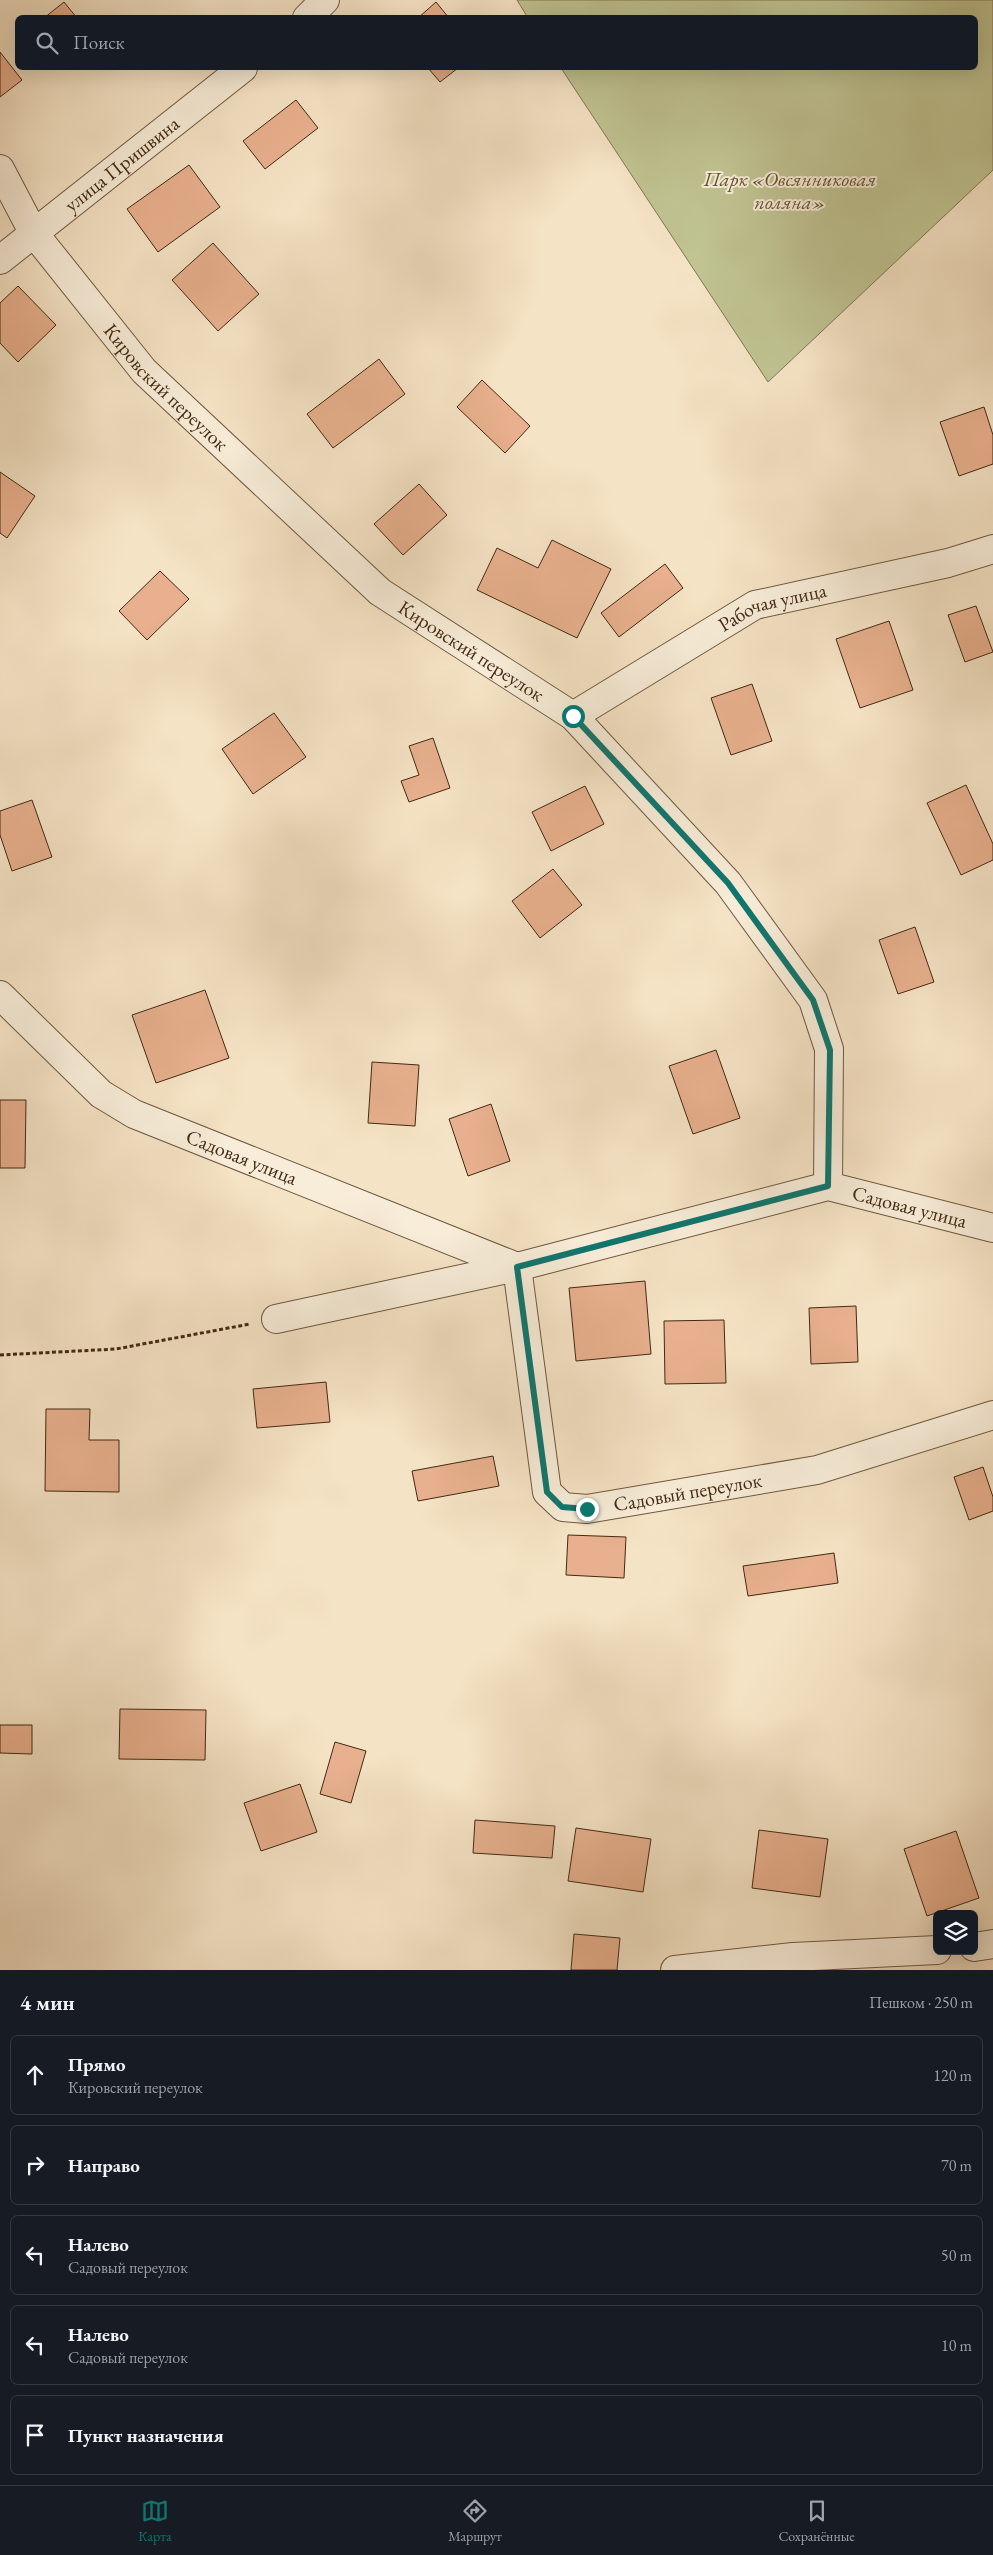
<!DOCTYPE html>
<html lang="ru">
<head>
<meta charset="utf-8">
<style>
	body { margin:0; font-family:"EB Garamond",serif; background:#242831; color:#f1f3f6 }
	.controls { position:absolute; right:15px; bottom:15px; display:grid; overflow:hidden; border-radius:8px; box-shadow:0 5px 20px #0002 }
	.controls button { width:45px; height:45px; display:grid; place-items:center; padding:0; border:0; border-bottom:1px solid #363941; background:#171b24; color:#f1f3f6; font:25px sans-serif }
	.stop { position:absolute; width:15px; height:15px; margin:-11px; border:4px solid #0f766e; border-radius:50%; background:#fff }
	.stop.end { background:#0f766e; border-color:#fff; box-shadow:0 1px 5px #0008 }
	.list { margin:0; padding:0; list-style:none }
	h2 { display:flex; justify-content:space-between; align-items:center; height:65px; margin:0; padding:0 20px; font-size:21px }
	h2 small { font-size:16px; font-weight:400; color:#9ea1a6 }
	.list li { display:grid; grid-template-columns:32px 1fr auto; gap:15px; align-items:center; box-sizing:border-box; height:80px; margin:0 10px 10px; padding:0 10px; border:1px solid #363941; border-radius:8px }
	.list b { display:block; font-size:19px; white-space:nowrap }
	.list p { margin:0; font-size:16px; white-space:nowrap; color:#9ea1a6 }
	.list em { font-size:16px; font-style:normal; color:#9ea1a6 }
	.icon { flex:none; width:28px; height:28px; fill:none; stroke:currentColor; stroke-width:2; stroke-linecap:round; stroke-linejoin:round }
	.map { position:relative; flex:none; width:993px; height:1970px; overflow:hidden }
	.search { position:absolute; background:#171b24; box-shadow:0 5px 20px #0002; left:15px; right:15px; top:15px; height:55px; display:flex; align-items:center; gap:12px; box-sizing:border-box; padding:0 18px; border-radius:8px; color:#9ea1a6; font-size:19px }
	.sheet { height:515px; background:#171b24 }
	nav { display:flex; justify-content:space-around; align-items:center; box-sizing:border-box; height:70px; border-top:1px solid #363941; background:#171b24; font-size:14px; color:#9ea1a6 }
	nav a { display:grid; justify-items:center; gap:2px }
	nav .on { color:#0f766e }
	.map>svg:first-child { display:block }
</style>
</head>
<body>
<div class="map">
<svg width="993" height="1970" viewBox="0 0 993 1970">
	<rect width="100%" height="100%" fill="#f5e3c5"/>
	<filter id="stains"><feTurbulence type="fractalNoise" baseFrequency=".004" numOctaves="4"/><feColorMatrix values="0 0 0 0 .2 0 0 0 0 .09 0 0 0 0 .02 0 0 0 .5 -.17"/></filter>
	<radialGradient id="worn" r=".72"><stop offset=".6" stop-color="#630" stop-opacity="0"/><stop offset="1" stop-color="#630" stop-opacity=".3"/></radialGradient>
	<path fill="#c0c392" stroke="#817652" d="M 517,0 L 993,0 L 993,170 L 768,382 L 561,68 L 976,68 L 976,18 L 528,18 Z"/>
	<path fill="#e8b08e" stroke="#422911" d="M 64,2 L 77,18 L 44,18 Z
		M 436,2 L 449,18 L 418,18 Z
		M 0,52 L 22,80 L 0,97 Z
		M 428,68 L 458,68 L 440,82 Z
		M 296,100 L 318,128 L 265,169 L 243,141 Z
		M 189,165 L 220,207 L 158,252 L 127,209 Z
		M 213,243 L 259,294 L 218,331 L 172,280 Z
		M 18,286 L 56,325 L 18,362 L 0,343 L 0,303 Z
		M 379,359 L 405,394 L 333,448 L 307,414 Z
		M 482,380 L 530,426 L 505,453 L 457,407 Z
		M 984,407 L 993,435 L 993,464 L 959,476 L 940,422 Z
		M 0,472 L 35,496 L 7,538 L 0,533 Z
		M 419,484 L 447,515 L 403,555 L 374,524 Z
		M 552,540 L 611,569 L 577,638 L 477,590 L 497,548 L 538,568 Z
		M 665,564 L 683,588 L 619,637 L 601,613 Z
		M 160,571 L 189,599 L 147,640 L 119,611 Z
		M 976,606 L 993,652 L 965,662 L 948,615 Z
		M 889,621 L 913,690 L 860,708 L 836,639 Z
		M 752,684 L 772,741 L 731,755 L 711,698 Z
		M 274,713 L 306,757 L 253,794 L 222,749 Z
		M 433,738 L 450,788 L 409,802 L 401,781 L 419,775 L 409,746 Z
		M 966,785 L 993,844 L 993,860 L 961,875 L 927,803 Z
		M 585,786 L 604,824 L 551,851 L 532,812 Z
		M 32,800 L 52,857 L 12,871 L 0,835 L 0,811 Z
		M 553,869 L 582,905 L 540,938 L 512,901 Z
		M 915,927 L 934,982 L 898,994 L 879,940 Z
		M 205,990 L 229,1058 L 156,1083 L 132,1015 Z
		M 716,1050 L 740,1118 L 693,1134 L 669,1066 Z
		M 372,1062 L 419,1065 L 415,1126 L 368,1123 Z
		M 0,1100 L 26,1100 L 25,1168 L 0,1168 Z
		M 491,1104 L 510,1161 L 468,1176 L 449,1119 Z
		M 645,1281 L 651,1354 L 576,1361 L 569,1288 Z
		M 856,1306 L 858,1362 L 811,1364 L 809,1308 Z
		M 724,1320 L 726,1383 L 665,1384 L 664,1321 Z
		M 326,1382 L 330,1422 L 257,1428 L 253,1389 Z
		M 46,1409 L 90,1409 L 89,1440 L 119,1440 L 119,1492 L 45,1491 Z
		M 493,1456 L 499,1486 L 418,1501 L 412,1471 Z
		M 983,1467 L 993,1497 L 993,1511 L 969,1520 L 954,1477 Z
		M 568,1535 L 626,1537 L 624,1578 L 566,1575 Z
		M 834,1553 L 838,1583 L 748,1596 L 743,1566 Z
		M 120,1709 L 206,1710 L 205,1760 L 119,1759 Z
		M 0,1725 L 32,1725 L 32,1754 L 0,1753 Z
		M 335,1742 L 366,1751 L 351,1803 L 320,1794 Z
		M 300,1784 L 317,1832 L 261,1851 L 244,1803 Z
		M 475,1820 L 555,1826 L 552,1858 L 473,1853 Z
		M 576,1828 L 651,1839 L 643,1892 L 568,1881 Z
		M 759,1830 L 828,1839 L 820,1897 L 752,1888 Z
		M 956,1831 L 979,1898 L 927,1916 L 904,1849 Z
		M 574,1934 L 620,1938 L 617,1970 L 571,1970 Z"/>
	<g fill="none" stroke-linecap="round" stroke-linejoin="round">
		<defs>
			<g id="minor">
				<path d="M 307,18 L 325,0"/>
				<path id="s1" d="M 0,169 L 33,232 L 144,371 L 380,592 L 573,716 L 728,883 L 813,1000 L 829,1049 L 828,1186"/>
				<path id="s2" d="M 0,260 L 243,68"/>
				<path id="s3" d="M 573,716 L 755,605 L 948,563 L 993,549"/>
				<path id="s4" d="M 0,995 L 101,1094 L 134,1114 L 517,1267"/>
				<path id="s5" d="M 517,1267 L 547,1492 L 563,1507 L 587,1509 L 817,1470 L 993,1415"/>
				<path id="s6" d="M 276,1319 L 517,1267 L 828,1186 L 993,1228"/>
				<path d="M 974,1947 L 993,1944"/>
				<path d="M 675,1970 L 793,1957 L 937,1950"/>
			</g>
		</defs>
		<use href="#minor" stroke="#6f583e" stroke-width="30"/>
		<path stroke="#422911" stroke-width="3" stroke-dasharray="4 2.5" stroke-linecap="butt" d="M 0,1355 L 116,1349 L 250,1324"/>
		<use href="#minor" stroke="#f8edd9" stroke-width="28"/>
	</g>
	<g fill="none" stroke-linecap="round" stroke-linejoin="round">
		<path stroke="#0f766e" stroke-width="6" d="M 573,716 L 728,883 L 813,1000 L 830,1050 L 828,1186 L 517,1267 L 547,1492 L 562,1507 L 587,1509"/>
	</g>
	<g text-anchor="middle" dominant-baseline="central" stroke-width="4" stroke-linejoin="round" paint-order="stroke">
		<g font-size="20" fill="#422911" stroke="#f8edd9">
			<text stroke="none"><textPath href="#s2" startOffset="155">улица Пришвина</textPath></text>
			<text stroke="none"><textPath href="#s1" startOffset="276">Кировский переулок</textPath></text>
			<text stroke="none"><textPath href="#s3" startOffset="229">Рабочая улица</textPath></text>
			<text stroke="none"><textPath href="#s1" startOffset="681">Кировский переулок</textPath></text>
			<text stroke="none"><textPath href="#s4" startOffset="296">Садовая улица</textPath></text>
			<text stroke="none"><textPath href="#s6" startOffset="652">Садовая улица</textPath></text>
			<text stroke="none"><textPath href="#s5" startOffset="375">Садовый переулок</textPath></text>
		</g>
		<g font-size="20" font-style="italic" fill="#625031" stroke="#f8edd9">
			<text x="790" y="179">Парк «Овсянниковая<tspan x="790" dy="23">поляна»</tspan></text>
		</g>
	</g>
	<rect width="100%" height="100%" filter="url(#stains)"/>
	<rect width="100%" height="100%" fill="url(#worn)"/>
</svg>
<div class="controls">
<button><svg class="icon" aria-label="layers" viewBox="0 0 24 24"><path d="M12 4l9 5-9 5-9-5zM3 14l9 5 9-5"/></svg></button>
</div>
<div class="stop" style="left:573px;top:716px"></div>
<div class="stop end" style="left:587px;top:1509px"></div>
<div class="search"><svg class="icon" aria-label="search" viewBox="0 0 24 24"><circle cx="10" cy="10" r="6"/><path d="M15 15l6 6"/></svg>Поиск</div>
</div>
<section class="sheet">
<h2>4 мин<small>Пешком · 250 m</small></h2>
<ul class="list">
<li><svg class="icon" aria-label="ahead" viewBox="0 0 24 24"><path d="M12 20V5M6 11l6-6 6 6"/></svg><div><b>Прямо</b><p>Кировский переулок</p></div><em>120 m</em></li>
<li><svg class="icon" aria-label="right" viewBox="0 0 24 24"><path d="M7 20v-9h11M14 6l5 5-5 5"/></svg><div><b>Направо</b></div><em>70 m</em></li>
<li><svg class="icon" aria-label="left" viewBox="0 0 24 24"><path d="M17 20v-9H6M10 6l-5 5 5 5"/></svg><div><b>Налево</b><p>Садовый переулок</p></div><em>50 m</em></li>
<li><svg class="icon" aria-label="left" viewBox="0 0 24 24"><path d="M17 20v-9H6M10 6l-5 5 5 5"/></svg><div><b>Налево</b><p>Садовый переулок</p></div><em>10 m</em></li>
<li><svg class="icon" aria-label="arrive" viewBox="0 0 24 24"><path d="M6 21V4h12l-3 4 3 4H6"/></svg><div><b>Пункт назначения</b></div></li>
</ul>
</section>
<nav>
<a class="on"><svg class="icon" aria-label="map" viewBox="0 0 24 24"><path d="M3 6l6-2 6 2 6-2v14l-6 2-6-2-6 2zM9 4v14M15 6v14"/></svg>Карта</a>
<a><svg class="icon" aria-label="directions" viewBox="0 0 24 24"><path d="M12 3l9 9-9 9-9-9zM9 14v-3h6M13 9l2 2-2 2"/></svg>Маршрут</a>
<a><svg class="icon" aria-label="saved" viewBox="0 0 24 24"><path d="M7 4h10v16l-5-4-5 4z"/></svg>Сохранённые</a>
</nav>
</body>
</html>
